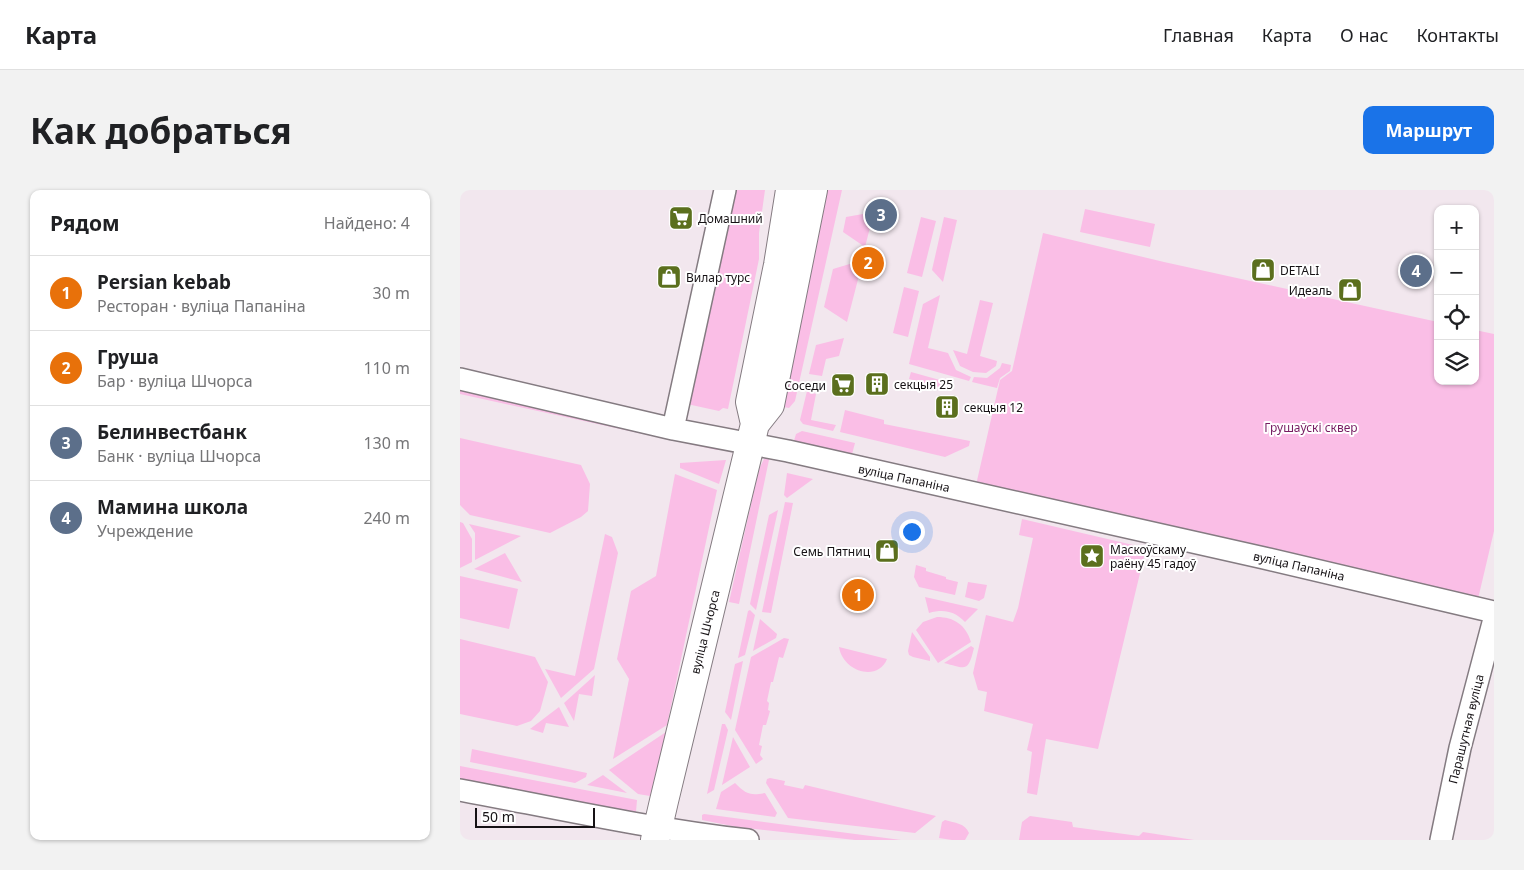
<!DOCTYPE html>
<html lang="ru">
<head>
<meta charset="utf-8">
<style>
	body { margin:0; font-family:"Noto Sans",sans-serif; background:#f2f2f2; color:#202124 }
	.controls { position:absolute; right:15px; top:15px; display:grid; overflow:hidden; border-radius:10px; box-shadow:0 1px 4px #0004 }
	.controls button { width:45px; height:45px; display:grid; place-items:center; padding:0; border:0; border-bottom:1px solid #e0e0e0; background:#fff; color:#202124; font:25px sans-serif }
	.scale { position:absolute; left:15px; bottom:12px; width:120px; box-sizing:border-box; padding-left:5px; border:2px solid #161215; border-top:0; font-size:14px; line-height:18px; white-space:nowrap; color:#161215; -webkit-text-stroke:4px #fff; paint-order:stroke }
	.you { position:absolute; left:451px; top:341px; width:18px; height:18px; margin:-12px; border:4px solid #fff; border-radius:50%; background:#1a73e8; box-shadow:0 0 0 8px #1a73e833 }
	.badge { display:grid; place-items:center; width:32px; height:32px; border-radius:50%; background:#1a73e8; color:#fff; font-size:16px; font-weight:700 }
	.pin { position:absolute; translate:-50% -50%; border:2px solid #fff; box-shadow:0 1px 5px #0006 }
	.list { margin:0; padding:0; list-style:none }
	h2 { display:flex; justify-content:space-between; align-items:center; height:65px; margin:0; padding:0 20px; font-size:21px }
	h2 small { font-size:16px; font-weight:400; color:#757577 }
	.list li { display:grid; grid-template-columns:32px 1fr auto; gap:15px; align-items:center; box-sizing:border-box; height:75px; padding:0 20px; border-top:1px solid #e0e0e0 }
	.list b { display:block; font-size:19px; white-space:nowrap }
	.list p { margin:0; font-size:16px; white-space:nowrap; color:#757577 }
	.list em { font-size:16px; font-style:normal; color:#757577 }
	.icon { flex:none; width:28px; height:28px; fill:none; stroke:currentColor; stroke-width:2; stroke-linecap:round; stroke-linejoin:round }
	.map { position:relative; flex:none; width:1034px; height:650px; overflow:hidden; border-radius:10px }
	header { display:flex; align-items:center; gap:30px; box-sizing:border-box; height:70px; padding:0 25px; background:#fff; border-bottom:1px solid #e0e0e0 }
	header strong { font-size:24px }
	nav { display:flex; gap:28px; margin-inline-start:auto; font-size:18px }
	.intro { display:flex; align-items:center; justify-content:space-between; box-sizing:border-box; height:120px; padding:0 30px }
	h1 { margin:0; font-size:35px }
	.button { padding:12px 22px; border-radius:10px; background:#1a73e8; color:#fff; font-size:18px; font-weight:700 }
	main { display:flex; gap:30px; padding:0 30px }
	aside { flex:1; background:#fff; border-radius:10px; box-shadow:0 1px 4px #0004 }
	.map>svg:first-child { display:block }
</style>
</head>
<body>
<header>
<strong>Карта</strong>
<nav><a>Главная</a><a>Карта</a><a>О нас</a><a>Контакты</a></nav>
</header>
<div class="intro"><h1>Как добраться</h1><a class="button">Маршрут</a></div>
<main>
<aside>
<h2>Рядом<small>Найдено: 4</small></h2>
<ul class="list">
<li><span class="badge" style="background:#e8710a">1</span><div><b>Persian kebab</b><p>Ресторан · вуліца Папаніна</p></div><em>30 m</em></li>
<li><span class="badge" style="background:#e8710a">2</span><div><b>Груша</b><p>Бар · вуліца Шчорса</p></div><em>110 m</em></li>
<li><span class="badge" style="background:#5c6f8a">3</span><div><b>Белинвестбанк</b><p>Банк · вуліца Шчорса</p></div><em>130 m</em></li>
<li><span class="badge" style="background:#5c6f8a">4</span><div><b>Мамина школа</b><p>Учреждение</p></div><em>240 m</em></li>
</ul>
</aside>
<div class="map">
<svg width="1034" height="650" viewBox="0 0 1034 650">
	<rect width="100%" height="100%" fill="#f2e7ee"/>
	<path fill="#fabee6" d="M 275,0 L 305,0 L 299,43 L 299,69 L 268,219 L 263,218 L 259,221 L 227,214 Z
		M 365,0 L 382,0 L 335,211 L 329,218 L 318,216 Z
		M 625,19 L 695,34 L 690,57 L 620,42 Z
		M 414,22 L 405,57 L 383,42 L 386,27 Z
		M 461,27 L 476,31 L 462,87 L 447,83 Z
		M 484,27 L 497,30 L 483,92 L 472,80 Z
		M 583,43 L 704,72 L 978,132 L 978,191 L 1015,191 L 1015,140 L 1034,144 L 1034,341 L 1018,409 L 516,295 L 540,190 L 552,181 Z
		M 403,70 L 387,132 L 364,117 L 373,79 Z
		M 444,97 L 459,101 L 448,147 L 433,143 Z
		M 480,105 L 468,158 L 488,163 L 496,180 L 511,187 L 509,191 L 449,174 L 463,114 Z
		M 520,110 L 533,113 L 520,166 L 537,171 L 536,176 L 526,183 L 513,182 L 500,176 L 493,160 L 507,164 Z
		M 384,148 L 379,166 L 366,169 L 362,186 L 349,184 L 356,155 Z
		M 542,173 L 551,175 L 550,181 L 540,188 L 537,198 L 512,192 L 514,187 L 527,188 L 540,178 Z
		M 451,182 L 487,192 L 485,199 L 449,189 Z
		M 0,198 L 264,258 L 257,260 L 0,204 Z
		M 347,201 L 356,204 L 351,230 L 376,235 L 373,241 L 343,234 L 340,230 Z
		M 385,220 L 424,230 L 424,234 L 510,251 L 509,256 L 485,267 L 380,242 Z
		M 342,241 L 395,253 L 391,268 L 333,254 L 336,244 Z
		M 0,248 L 121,275 L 130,294 L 128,321 L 121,327 L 90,343 L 10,325 L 0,315 Z
		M 310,265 L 279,414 L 269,412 L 299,279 L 304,269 Z
		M 266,270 L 259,294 L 220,278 L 220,273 Z
		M 327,283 L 353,289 L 327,308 L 324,305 Z
		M 215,284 L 257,300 L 207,535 L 153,569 L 169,489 L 157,469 L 171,401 L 196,386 Z
		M 325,312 L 333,313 L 311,423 L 302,422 Z
		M 318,320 L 296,420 L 290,414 L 309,325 Z
		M 562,329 L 686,358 L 638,559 L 586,549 L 577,605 L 567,603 L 572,562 L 567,560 L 573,534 L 524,521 L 527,502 L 518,500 L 513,483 L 526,425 L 553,432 L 558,418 L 573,348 L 559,345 Z
		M 0,332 L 3,333 L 12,349 L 12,372 L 0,378 Z
		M 9,334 L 61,346 L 15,370 L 15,343 Z
		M 145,344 L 152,347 L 158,363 L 134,479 L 101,508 L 85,479 L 115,486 Z
		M 45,363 L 62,392 L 14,379 Z
		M 456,375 L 466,378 L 466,381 L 486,387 L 486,389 L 498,392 L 495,405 L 459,397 L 454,387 Z
		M 0,386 L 58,399 L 49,439 L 0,428 Z
		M 508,392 L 527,395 L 524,408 L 519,411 L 505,407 Z
		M 465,407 L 518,419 L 505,432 C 494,421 484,419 469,423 Z
		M 290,420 L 295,425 L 285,465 L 278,468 L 288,421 Z
		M 477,427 C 494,427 506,435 511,452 L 478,473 L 456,440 L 463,432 Z
		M 300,429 L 317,444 L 316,448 L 293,461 Z
		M 452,442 L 470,467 L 470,471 L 453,467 L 449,465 L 448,461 Z
		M 324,448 L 329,449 L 323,468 L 319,467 L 313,492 L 311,492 L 307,511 L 309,513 L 308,520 L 310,521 L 306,535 L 303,535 L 299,555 L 302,556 L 300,565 L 303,569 L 296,574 L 275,540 L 291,467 Z
		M 0,449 L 75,467 L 88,492 L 80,521 L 71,531 L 57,536 L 0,524 Z
		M 511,456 L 514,458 C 508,482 507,479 484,473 Z
		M 379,457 L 427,469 C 418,492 383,482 379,457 Z
		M 283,471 L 271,530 L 265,522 L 275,474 Z
		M 135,485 L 132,506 L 119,504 L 114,531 L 104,513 Z
		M 99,517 L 109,537 L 86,533 L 83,543 L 70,539 Z
		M 262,534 L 265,534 L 268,540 L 254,600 L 247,604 Z
		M 206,542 L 190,606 L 178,604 L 149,580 Z
		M 273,547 L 290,577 L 262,595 Z
		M 12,559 L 127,583 L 126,587 L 115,593 L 10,572 Z
		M 0,576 L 177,610 L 176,622 L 172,627 L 0,591 Z
		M 143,585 L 167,603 L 127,595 Z
		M 310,588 L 325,591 L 324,595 L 343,599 L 345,595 L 476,626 L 455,643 L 328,628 L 306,593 L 307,589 Z
		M 275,593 C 286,604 290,606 305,603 L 317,623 L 315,627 L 256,619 L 261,602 Z
		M 244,624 L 441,650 L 395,650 L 277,637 L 242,630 L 242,625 Z
		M 570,626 L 612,632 L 613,637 L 679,646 L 683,642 L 734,650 L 559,650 L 562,632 Z
		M 485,630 C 495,633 505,633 509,643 L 505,650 L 492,650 L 479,648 L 482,632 Z"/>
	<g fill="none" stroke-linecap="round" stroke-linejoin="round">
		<defs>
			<path id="minor" d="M 0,189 L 213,239 L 328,261 L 804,368 L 1034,422
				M 213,239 L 265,0
				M 0,600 C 96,618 191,639 288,650
				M 981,650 L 1000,558 L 1034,429"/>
			<path id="major" d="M 295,234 L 290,212 L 318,75 L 330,0
				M 195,650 L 204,611 L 295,234 L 310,215 L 353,0"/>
		</defs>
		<use href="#minor" stroke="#847b81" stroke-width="24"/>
		<use href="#major" stroke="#847b81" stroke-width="30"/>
		<use href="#minor" stroke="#fff" stroke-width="21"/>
		<use href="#major" stroke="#fff" stroke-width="28"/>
	</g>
	<defs>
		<symbol id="supermarket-square" viewBox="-11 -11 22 22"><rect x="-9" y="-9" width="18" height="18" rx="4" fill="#5b6f1d" stroke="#fff"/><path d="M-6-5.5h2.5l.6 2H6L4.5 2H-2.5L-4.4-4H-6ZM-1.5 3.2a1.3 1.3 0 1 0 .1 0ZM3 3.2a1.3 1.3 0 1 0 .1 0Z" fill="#fff"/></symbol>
		<symbol id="shop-square" viewBox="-11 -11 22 22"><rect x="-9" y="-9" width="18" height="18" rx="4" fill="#5b6f1d" stroke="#fff"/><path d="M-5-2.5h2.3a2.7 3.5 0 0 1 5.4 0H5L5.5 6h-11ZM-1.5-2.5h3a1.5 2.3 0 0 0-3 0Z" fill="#fff"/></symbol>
		<symbol id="building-square" viewBox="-11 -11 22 22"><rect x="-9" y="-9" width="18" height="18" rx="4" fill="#5b6f1d" stroke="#fff"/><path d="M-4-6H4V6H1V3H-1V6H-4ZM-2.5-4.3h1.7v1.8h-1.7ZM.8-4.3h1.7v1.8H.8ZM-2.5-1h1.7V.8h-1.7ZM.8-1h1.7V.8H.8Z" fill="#fff"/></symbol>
		<symbol id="sight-square" viewBox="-11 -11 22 22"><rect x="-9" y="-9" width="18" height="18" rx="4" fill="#5b6f1d" stroke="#fff"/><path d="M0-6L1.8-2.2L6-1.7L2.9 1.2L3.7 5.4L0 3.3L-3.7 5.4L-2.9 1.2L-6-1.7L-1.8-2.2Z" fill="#fff"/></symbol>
	</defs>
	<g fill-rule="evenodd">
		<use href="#supermarket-square" x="207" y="14" width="28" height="28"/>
		<use href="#shop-square" x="789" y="66" width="28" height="28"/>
		<use href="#shop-square" x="195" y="73" width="28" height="28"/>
		<use href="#shop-square" x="876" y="86" width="28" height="28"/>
		<use href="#building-square" x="403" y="180" width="28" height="28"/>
		<use href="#supermarket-square" x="369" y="181" width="28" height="28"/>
		<use href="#building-square" x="473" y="203" width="28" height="28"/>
		<use href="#shop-square" x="413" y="347" width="28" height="28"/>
		<use href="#sight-square" x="618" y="352" width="28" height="28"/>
	</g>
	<g text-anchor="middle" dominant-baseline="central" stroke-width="4" stroke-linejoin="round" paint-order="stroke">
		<g font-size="12" fill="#161215" stroke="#fff" text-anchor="start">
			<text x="238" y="28">Домашний</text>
			<text x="820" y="80">DETALI</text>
			<text x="226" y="87">Вилар турс</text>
			<text x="872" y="100" text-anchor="end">Идеаль</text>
			<text x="434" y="194">секцыя 25</text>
			<text x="366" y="195" text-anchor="end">Соседи</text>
			<text x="504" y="217">секцыя 12</text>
			<text x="650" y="359">Маскоўскаму<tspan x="650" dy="14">раёну 45 гадоў</tspan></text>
			<text x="410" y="361" text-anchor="end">Семь Пятниц</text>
		</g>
		<g font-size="12" fill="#771d62" stroke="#fff">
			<text x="851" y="237">Грушаўскі сквер</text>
		</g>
		<g font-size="12" fill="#161215" stroke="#fff">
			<text transform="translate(444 288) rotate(12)">вуліца Папаніна</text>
			<text transform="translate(839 376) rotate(13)">вуліца Папаніна</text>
			<text transform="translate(245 442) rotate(-76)">вуліца Шчорса</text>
			<text transform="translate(1006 539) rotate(-76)">Парашутная вуліца</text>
		</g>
	</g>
</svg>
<div class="controls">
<button>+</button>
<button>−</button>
<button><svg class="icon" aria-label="locate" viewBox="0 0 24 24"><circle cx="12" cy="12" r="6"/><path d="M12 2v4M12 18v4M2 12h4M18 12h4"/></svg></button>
<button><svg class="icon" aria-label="layers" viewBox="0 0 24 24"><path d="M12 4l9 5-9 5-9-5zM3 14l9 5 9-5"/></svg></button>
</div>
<div class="scale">50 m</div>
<div class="you"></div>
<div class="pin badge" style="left:398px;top:405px;background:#e8710a">1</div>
<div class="pin badge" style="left:408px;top:73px;background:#e8710a">2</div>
<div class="pin badge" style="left:421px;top:25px;background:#5c6f8a">3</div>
<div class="pin badge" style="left:956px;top:81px;background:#5c6f8a">4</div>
</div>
</main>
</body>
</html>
